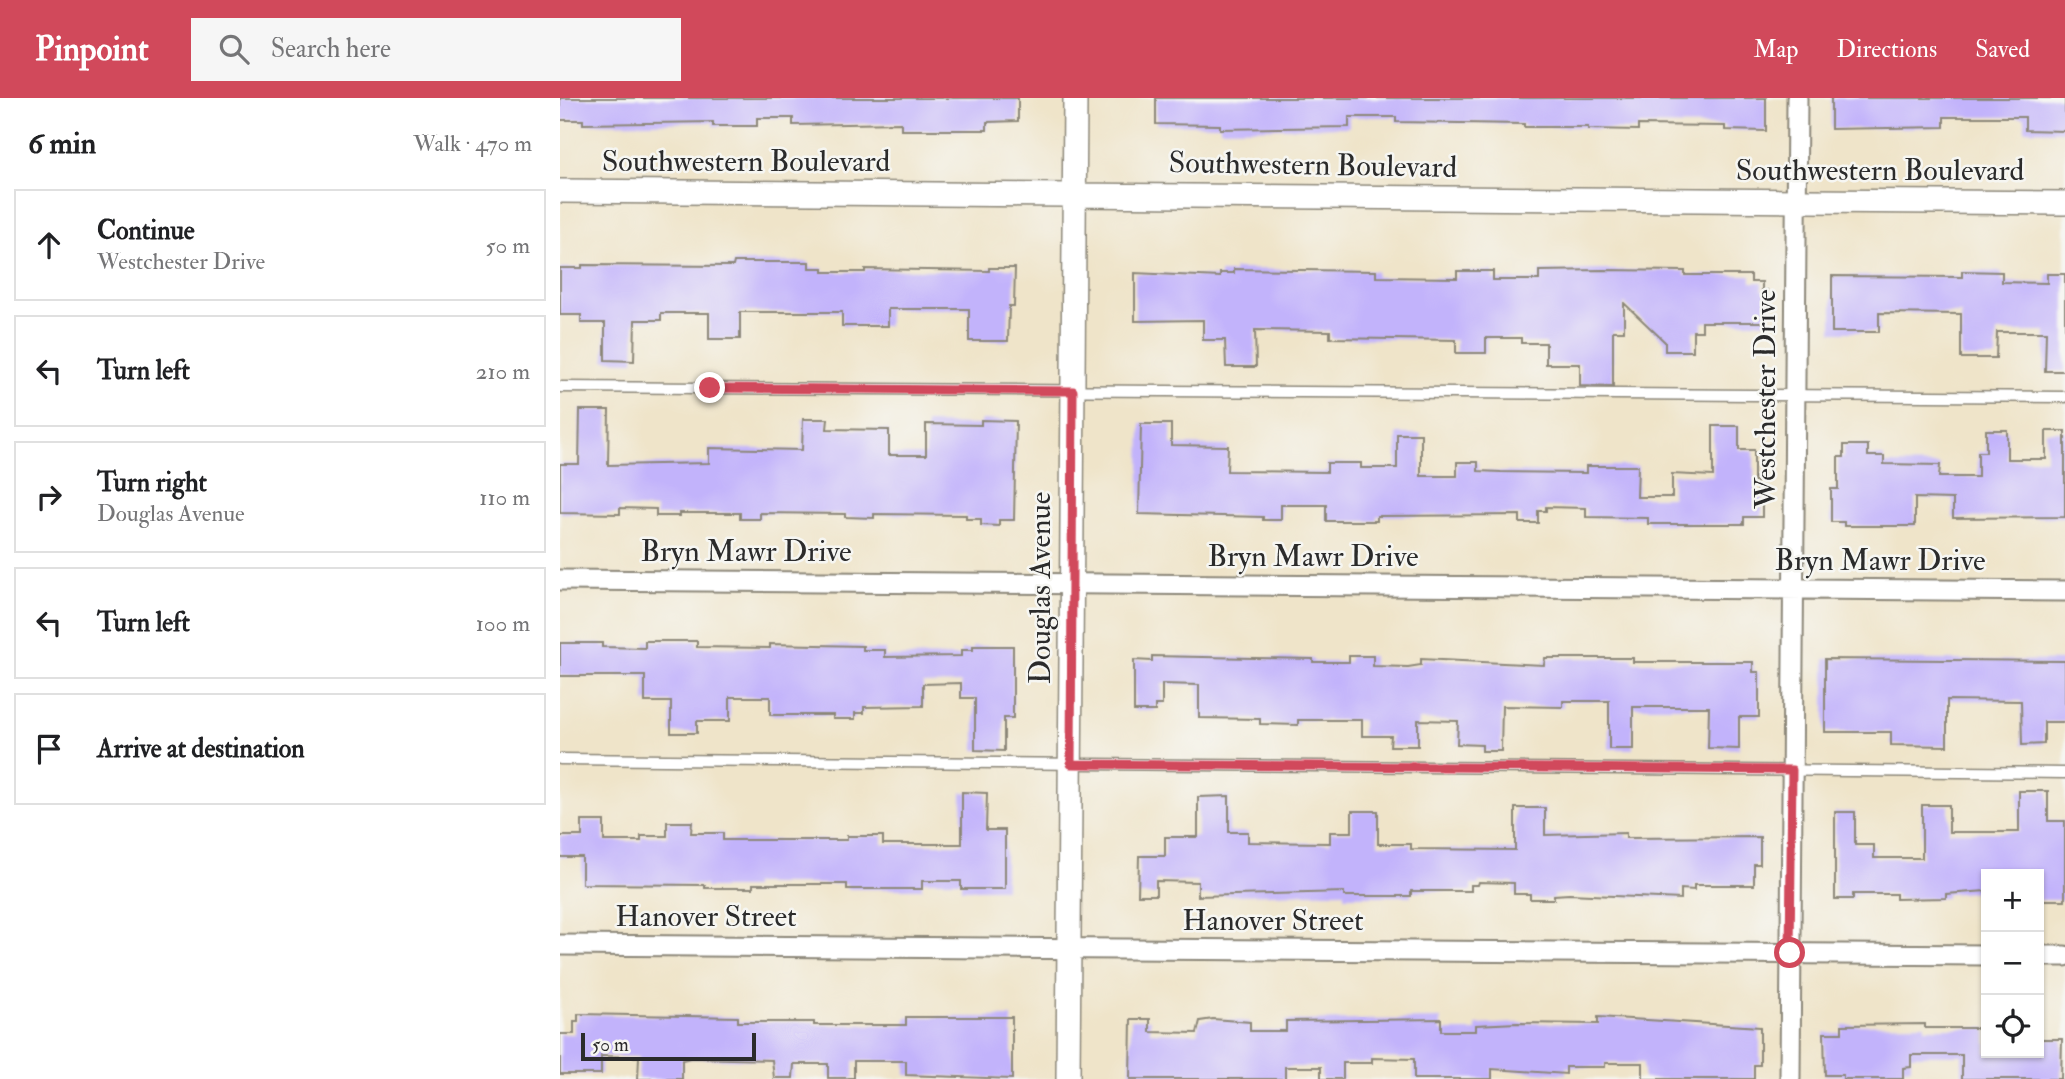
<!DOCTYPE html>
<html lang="en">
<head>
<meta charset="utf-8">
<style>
	body { margin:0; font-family:"IM FELL Double Pica",serif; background:#f6f6f6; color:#202124 }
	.controls { position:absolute; right:21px; bottom:21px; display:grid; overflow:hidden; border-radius:0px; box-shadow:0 2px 5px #0004 }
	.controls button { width:63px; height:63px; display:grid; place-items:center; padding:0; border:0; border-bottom:2px solid #e0e0e0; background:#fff; color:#202124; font:35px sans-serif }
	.scale { position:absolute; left:21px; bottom:18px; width:175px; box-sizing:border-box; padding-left:7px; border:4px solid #2b2b2b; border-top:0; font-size:19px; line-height:24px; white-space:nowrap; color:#2b2b2b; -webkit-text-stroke:5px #f6f6f2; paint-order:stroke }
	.stop { position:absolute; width:21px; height:21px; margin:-16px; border:5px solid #d1495b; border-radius:50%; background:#fff }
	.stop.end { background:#d1495b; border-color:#fff; box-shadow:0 2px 7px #0008 }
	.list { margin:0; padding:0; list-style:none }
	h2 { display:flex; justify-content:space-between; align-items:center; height:91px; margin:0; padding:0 28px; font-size:30px }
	h2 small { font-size:23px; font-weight:400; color:#757577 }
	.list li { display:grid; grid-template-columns:46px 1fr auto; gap:21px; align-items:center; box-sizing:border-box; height:112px; margin:0 14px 14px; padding:0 14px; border:2px solid #e0e0e0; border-radius:0px }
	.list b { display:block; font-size:26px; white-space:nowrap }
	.list p { margin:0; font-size:23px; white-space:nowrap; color:#757577 }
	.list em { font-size:23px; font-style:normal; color:#757577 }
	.icon { flex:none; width:38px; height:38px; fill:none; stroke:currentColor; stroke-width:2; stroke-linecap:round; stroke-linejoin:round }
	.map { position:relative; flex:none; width:1505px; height:981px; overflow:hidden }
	header { display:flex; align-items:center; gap:42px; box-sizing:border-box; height:98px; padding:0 35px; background:#d1495b; color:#fff }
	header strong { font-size:33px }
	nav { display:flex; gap:38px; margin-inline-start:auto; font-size:24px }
	.search { width:490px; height:63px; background:#f6f6f6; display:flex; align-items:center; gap:18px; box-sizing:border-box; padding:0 24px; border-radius:0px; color:#757577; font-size:26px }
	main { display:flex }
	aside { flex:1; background:#fff }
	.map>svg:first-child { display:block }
</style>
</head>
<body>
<header>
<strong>Pinpoint</strong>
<div class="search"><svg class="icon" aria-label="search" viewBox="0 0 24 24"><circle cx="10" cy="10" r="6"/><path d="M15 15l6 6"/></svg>Search here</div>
<nav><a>Map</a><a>Directions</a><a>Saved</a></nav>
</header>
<main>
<aside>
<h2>6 min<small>Walk · 470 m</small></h2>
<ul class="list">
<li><svg class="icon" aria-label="ahead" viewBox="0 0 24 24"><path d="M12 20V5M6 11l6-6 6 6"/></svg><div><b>Continue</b><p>Westchester Drive</p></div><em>50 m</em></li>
<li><svg class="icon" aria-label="left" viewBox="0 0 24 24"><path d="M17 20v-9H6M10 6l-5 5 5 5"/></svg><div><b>Turn left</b></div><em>210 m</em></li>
<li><svg class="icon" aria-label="right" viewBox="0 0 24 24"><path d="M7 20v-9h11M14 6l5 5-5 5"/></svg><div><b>Turn right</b><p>Douglas Avenue</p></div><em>110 m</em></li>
<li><svg class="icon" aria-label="left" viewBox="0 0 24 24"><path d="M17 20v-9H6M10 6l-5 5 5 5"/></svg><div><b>Turn left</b></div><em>100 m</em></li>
<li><svg class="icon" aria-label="arrive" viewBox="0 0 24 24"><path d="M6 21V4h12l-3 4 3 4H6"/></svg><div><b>Arrive at destination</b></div></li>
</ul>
</aside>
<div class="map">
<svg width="1505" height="981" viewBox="0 0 1505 981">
	<rect width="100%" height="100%" fill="#f6f6f2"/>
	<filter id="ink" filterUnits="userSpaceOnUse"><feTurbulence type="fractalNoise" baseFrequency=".0143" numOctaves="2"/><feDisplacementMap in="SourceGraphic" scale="14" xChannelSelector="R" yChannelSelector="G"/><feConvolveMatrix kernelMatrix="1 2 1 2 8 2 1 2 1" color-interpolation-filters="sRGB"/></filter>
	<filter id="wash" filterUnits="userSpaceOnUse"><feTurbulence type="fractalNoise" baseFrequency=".00686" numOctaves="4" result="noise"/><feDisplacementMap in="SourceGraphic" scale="28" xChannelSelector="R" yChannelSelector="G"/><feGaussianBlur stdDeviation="1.57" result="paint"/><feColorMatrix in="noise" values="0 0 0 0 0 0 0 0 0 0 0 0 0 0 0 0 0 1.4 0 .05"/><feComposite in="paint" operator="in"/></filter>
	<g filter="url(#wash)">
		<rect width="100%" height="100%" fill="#efe4c9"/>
		<g id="blocks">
			<path fill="#c2b3fb" d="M 0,0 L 458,0 L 458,23 L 427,24 L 427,32 L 341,32 L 341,25 L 233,27 L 233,20 L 197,20 L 197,28 L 153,28 L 153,24 L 23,26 L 23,22 L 0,22 Z
				M 596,0 L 1206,0 L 1206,33 L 1165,32 L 1165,28 L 1078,27 L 1078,32 L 1028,31 L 1028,29 L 964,29 L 964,26 L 836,24 L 836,19 L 789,19 L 789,29 L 660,31 L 660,27 L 596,26 Z
				M 1271,0 L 1505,0 L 1505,33 L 1465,32 L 1465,19 L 1384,19 L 1384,29 L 1271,31 Z
				M 174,164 L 249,164 L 249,170 L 263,170 L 263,174 L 305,174 L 305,171 L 429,173 L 429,170 L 455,170 L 454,208 L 449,208 L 448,243 L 409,243 L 409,211 L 328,211 L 328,228 L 282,228 L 282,214 L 180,214 L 180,241 L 149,241 L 149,215 L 101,215 L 101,222 L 75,222 L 74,263 L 45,262 L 45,225 L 21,225 L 21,217 L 0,217 L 0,170 L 22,170 L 22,167 L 173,168 Z
				M 674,171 L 816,173 L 816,179 L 897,180 L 897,173 L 933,173 L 933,182 L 979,182 L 979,173 L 1043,172 L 1125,173 L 1125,177 L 1191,177 L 1191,184 L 1202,184 L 1202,192 L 1207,192 L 1207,224 L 1142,224 L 1142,233 L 1133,233 L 1133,253 L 1105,253 L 1105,244 L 1064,205 L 1064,233 L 1053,233 L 1053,289 L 1020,288 L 1020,266 L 986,266 L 986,245 L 961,245 L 961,240 L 926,240 L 926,255 L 896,255 L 896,242 L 770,240 L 770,233 L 695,232 L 696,269 L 666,269 L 665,242 L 643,242 L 643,222 L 575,223 L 575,175 L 660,179 L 660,175 L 674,175 Z
				M 1402,173 L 1442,174 L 1442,184 L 1487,185 L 1487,176 L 1505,176 L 1505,273 L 1485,273 L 1486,234 L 1437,234 L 1436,260 L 1401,260 L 1401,216 L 1319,215 L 1319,234 L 1272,234 L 1272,178 L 1402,179 Z
				M 20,312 L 49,312 L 48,367 L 149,365 L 149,350 L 242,352 L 243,321 L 268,321 L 267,331 L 329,332 L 329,357 L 366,357 L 366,326 L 421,327 L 421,322 L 456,323 L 454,422 L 439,422 L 439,428 L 421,427 L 421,421 L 406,421 L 406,417 L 314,416 L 314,420 L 285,419 L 285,416 L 200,415 L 200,421 L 180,421 L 180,415 L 120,415 L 120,418 L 96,418 L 96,411 L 60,410 L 60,416 L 0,415 L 0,366 L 19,366 Z
				M 581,326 L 611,326 L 611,347 L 668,348 L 667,373 L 767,374 L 767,365 L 801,365 L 801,370 L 837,370 L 837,336 L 861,336 L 861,378 L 897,378 L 897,364 L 918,364 L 918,373 L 941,374 L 1026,375 L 1026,368 L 1078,368 L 1077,399 L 1112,399 L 1112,376 L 1153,378 L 1153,328 L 1179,328 L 1179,352 L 1194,352 L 1194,383 L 1197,383 L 1197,396 L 1202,396 L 1202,419 L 1184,419 L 1184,426 L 1088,426 L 1088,420 L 1026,419 L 1026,410 L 986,409 L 986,413 L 978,413 L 978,425 L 960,425 L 960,417 L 817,418 L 817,423 L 766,423 L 766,407 L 721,407 L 721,422 L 703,422 L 703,419 L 579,416 Z
				M 1426,332 L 1447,332 L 1447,361 L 1486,361 L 1486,333 L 1505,333 L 1505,419 L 1393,420 L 1393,401 L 1355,400 L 1355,428 L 1284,428 L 1284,424 L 1271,424 L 1271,391 L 1278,391 L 1278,359 L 1284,359 L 1284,347 L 1308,347 L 1308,358 L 1324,358 L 1324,366 L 1380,367 L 1379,379 L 1418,379 L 1418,354 L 1426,354 Z
				M 85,543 L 137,543 L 137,549 L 210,550 L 210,546 L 303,548 L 303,552 L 325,552 L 325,559 L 401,558 L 401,552 L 413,552 L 413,548 L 453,548 L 453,620 L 444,620 L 444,653 L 415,652 L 415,600 L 401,600 L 401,585 L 363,586 L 363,608 L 304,609 L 304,615 L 295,615 L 295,621 L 273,621 L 273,617 L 210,617 L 210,599 L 170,599 L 170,623 L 137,623 L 137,635 L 111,635 L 111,604 L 85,604 L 85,578 L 0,578 L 0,545 L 42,545 L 42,549 L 85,550 Z
				M 592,558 L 753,561 L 753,564 L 789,564 L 789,558 L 813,558 L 813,568 L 848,569 L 861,567 L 861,561 L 984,567 L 985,560 L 1073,560 L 1073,564 L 1193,564 L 1193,574 L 1199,574 L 1199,619 L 1179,619 L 1179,651 L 1148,650 L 1149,609 L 1073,609 L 1073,651 L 1049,651 L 1049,603 L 1003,603 L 1003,609 L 942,608 L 941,653 L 922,653 L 922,647 L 897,646 L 898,623 L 858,622 L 858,648 L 830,648 L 831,638 L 802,638 L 802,622 L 738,622 L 738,627 L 700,626 L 700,621 L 639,620 L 639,587 L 602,586 L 602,607 L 595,607 L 595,613 L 574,613 L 574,562 L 592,563 Z
				M 1265,561 L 1505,563 L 1505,624 L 1484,624 L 1484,646 L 1462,647 L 1461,603 L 1387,602 L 1387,648 L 1331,647 L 1331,634 L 1265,634 Z
				M 1459,693 L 1488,693 L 1488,723 L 1505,723 L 1505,802 L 1479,802 L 1479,776 L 1426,776 L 1426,793 L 1386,796 L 1386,800 L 1336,801 L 1336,796 L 1293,796 L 1293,801 L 1275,801 L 1275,714 L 1295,714 L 1295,747 L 1314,747 L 1314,760 L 1362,760 L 1362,707 L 1389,707 L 1389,734 L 1459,734 Z
				M 402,694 L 427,695 L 426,732 L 445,732 L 445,791 L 401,791 L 401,783 L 362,783 L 362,791 L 287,791 L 287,786 L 193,786 L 193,790 L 145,790 L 145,787 L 22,786 L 22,759 L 0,759 L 0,738 L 22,738 L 22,723 L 44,723 L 44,743 L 81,743 L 81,738 L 107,738 L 107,724 L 132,724 L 131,735 L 163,735 L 163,742 L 287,742 L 287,738 L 323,738 L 323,746 L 402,746 Z
				M 669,698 L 669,734 L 688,734 L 688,744 L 770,745 L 770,734 L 792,734 L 792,713 L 818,713 L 818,746 L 851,746 L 851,751 L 955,752 L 955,710 L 985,710 L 985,737 L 1066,735 L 1066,740 L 1200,739 L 1200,766 L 1194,766 L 1194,787 L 1134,787 L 1134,792 L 1121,791 L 1121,801 L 1009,796 L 994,797 L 994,801 L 970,801 L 970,796 L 954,796 L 954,785 L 919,784 L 918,787 L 911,787 L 911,793 L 851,793 L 851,798 L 784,798 L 784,794 L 638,798 L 638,784 L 596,783 L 596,797 L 578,797 L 579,758 L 605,758 L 605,739 L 638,739 L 638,699 Z
				M 18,916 L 178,919 L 178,924 L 254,924 L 254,927 L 346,927 L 346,919 L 452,919 L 452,981 L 346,977 L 346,963 L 294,963 L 294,980 L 268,980 L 268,966 L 234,966 L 233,980 L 214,980 L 212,962 L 131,960 L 122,962 L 122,981 L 78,981 L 79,959 L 41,958 L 41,976 L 0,976 L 0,936 L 14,936 L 14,923 L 18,923 Z
				M 1038,919 L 1200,929 L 1200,967 L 1194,967 L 1194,981 L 1083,981 L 1083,965 L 1045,965 L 1045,969 L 1006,969 L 1006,976 L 932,971 L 932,981 L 854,981 L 854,961 L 812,960 L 812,965 L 783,965 L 783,981 L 761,981 L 761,969 L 725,969 L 725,981 L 570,981 L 571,921 L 590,921 L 590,934 L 637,935 L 640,923 L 653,921 L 690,924 L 690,933 L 726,933 L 726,923 L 881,921 L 881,933 L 916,933 L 916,927 L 957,925 L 1038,926 Z
				M 1365,926 L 1365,930 L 1426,930 L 1426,955 L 1479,955 L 1479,941 L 1502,941 L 1501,981 L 1402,981 L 1402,957 L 1351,957 L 1351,969 L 1343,970 L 1343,981 L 1283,981 L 1283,977 L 1265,977 L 1264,935 L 1282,935 L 1282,927 Z"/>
		</g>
	</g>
	<g filter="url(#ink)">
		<use href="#blocks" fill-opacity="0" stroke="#8d887a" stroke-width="2"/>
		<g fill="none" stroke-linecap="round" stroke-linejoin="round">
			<defs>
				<path id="service" d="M 0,289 L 1505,299
					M 0,661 L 1505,675"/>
				<path id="minor" d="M 0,482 L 1505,493
					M 0,847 L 1426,857
					M 1479,858 L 1505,858
					M 1230,981 L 1237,0"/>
				<path id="tertiary" d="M 0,93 L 1505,105
					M 508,981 L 515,0"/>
			</defs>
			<use href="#service" stroke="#8d887a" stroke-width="13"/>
			<use href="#minor" stroke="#8d887a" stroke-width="23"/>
			<use href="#tertiary" stroke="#8d887a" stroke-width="26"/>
			<use href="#service" stroke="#fff" stroke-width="10"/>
			<use href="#minor" stroke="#fff" stroke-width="19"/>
			<use href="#tertiary" stroke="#fff" stroke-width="23"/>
		</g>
	</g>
	<g fill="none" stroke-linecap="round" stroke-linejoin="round" filter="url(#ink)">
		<path stroke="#d1495b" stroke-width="9" d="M 150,290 L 513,293 L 511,666 L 1232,672 L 1230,855"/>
	</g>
	<g text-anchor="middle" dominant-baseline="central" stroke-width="5" stroke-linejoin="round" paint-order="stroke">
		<g font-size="30" fill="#2b2b2b" stroke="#f6f6f2">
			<text x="186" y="63">Southwestern Boulevard</text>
			<text transform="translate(753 67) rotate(1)">Southwestern Boulevard</text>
			<text x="1320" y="72">Southwestern Boulevard</text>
			<text transform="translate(1205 301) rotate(-90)">Westchester Drive</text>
			<text x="186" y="453">Bryn Mawr Drive</text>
			<text x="753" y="458">Bryn Mawr Drive</text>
			<text x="1320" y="462">Bryn Mawr Drive</text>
			<text transform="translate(480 490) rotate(-90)">Douglas Avenue</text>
			<text x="146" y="818">Hanover Street</text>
			<text x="713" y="822">Hanover Street</text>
		</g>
	</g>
</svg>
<div class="controls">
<button>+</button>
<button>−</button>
<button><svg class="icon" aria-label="locate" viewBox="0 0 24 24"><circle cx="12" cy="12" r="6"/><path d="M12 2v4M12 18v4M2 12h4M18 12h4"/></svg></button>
</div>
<div class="scale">50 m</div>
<div class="stop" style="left:1230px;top:855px"></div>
<div class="stop end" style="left:150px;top:290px"></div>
</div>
</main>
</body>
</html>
